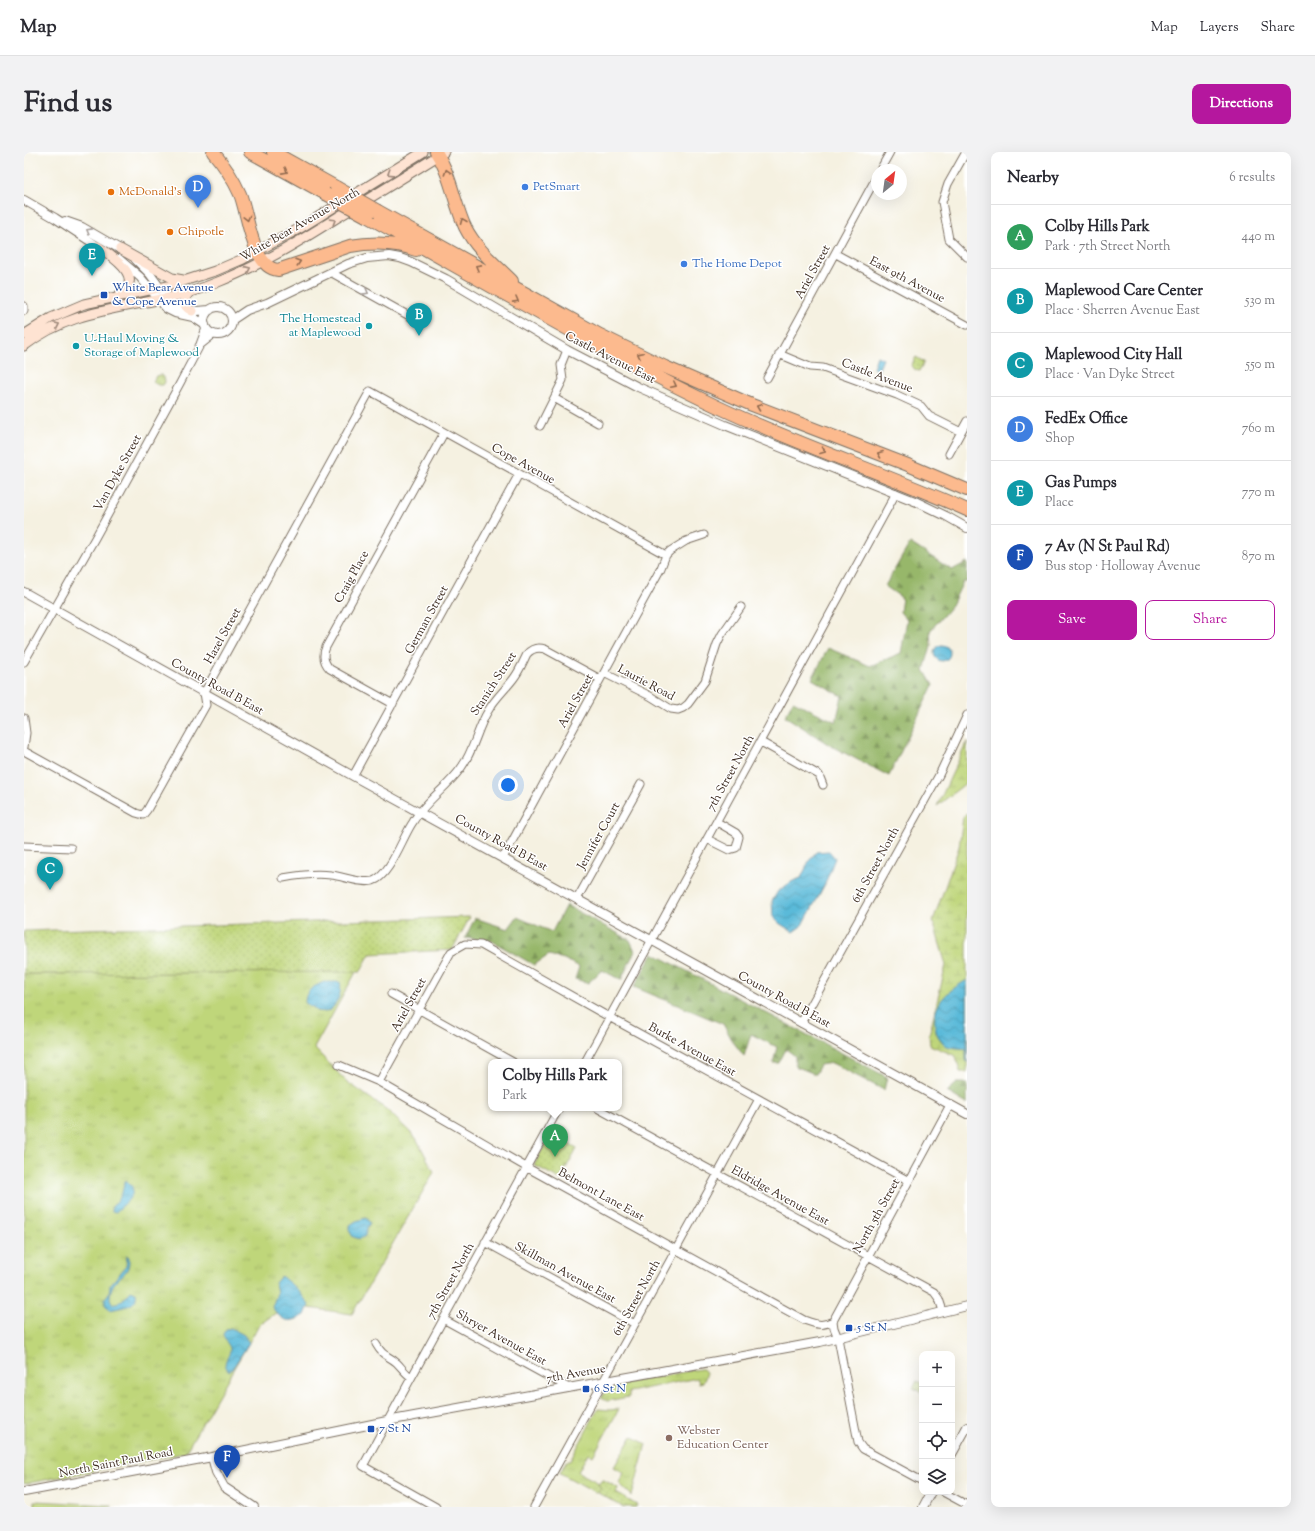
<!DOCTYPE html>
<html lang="en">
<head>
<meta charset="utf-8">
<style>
	body { margin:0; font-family:"Sorts Mill Goudy",serif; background:#f2f2f3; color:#2b2b33 }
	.controls { position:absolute; right:12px; bottom:12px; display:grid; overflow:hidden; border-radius:8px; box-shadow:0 4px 16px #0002 }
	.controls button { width:36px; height:36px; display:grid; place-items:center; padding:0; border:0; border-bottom:1px solid #e1e1e2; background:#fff; color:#2b2b33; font:20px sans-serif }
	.compass { position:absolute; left:847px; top:12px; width:36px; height:36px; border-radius:50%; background:#fff; box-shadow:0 4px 16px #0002; rotate:29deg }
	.you { position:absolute; left:484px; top:633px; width:14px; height:14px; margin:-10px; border:3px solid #fff; border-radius:50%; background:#1a73e8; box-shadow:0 0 0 6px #1a73e833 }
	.badge { display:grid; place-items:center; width:26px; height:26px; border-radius:50%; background:#b5179e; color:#fff; font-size:13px; font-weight:700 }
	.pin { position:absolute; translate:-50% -33px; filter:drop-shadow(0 1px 2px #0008) }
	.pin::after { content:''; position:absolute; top:21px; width:14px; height:12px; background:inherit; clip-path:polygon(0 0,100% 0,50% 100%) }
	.popup { position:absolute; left:464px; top:907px; width:134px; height:52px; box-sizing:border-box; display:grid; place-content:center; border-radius:8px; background:#fff; filter:drop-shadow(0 1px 3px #0005); font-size:13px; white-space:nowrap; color:#7c7c81 }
	.popup b { font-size:15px; color:#2b2b33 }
	.popup::after { content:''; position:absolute; left:50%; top:100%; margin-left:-8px; border:8px solid transparent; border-top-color:#fff }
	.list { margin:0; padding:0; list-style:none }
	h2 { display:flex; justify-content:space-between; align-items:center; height:52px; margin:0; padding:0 16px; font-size:17px }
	h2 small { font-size:13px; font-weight:400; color:#7c7c81 }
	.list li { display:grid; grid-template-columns:26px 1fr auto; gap:12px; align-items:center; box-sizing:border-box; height:64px; padding:0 16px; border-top:1px solid #e1e1e2 }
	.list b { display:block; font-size:15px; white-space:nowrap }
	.list p { margin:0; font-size:13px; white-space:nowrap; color:#7c7c81 }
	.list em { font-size:13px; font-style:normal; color:#7c7c81 }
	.actions { display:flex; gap:8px; padding:12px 16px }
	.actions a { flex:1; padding:9px 0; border:1px solid #b5179e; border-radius:8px; text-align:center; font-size:14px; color:#b5179e }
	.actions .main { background:#b5179e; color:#fff }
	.icon { flex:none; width:22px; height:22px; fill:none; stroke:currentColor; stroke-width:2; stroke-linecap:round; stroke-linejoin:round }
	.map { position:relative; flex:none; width:943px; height:1355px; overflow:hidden; border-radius:8px }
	header { display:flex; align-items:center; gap:24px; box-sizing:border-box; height:56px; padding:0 20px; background:#fff; border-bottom:1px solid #e1e1e2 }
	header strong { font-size:19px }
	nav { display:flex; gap:22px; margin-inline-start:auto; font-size:14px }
	.intro { display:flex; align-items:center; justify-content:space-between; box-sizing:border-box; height:96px; padding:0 24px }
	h1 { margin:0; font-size:28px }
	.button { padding:10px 18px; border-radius:8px; background:#b5179e; color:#fff; font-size:14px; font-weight:700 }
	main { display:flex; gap:24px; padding:0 24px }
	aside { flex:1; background:#fff; border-radius:8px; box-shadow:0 4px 16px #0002 }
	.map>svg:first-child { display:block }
</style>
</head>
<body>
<header>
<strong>Map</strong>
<nav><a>Map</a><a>Layers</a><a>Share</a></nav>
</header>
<div class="intro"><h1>Find us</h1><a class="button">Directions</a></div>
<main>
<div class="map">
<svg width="943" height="1355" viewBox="0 0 943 1355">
	<defs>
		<pattern id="grass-tufts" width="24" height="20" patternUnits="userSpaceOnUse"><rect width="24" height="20" fill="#bfd67a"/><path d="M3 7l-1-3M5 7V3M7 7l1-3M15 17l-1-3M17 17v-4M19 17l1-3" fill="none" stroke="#a5b869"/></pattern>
		<pattern id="forest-firs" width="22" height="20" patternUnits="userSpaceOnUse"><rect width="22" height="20" fill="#97b76a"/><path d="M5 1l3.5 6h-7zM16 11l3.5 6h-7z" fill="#7c9557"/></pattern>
		<pattern id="wetland-marsh" width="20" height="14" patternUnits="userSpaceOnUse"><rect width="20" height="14" fill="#bfd67a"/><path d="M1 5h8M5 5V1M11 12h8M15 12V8" fill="none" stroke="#a5b869"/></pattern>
		<pattern id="park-dots" width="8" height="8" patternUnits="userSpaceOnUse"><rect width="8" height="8" fill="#bfd67a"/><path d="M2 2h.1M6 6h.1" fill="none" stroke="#a5b869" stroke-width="1.8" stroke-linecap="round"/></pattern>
		<pattern id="water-waves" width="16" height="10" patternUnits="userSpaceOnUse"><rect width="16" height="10" fill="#5abad9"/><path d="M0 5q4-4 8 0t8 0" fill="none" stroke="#4c97af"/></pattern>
	</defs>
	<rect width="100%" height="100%" fill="#fff"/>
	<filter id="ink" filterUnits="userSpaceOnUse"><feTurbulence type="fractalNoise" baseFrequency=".025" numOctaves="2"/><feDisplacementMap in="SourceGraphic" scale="8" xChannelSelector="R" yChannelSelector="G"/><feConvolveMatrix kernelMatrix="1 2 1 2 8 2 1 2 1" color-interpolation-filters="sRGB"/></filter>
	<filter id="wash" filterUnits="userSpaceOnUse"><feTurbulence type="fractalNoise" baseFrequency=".012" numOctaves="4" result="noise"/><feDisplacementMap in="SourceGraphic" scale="16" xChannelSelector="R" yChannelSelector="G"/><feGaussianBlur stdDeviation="0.9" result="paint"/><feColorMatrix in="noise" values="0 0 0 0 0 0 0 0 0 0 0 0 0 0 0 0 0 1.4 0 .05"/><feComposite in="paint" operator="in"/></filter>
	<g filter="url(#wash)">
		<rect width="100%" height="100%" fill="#f5f1e1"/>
		<path fill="url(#grass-tufts)" stroke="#7d804c" d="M 332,820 L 290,896 L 322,929 L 363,958 L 392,986 L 410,1020 L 328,1162 L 263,1153 L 235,1173 L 161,1301 L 0,1332 L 0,822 Z
			M 676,1217 L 679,1217 C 684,1221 682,1225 679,1230 L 675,1231 L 673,1226 L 605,1240 L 605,1245 L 583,1249 L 577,1246 L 584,1234 Z
			M 574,1257 L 586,1258 L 595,1257 L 569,1304 L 564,1301 L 554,1320 L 575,1331 L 574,1333 L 577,1335 L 573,1341 L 536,1321 L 542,1309 L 546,1309 Z
			M 608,1284 L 622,1292 L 608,1344 L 595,1331 L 600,1321 L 590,1315 Z"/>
		<path fill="url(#forest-firs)" stroke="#697044" d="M 886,391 L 928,418 L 943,410 L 943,430 L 939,430 L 928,453 L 906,479 L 907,494 L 900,518 L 909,533 L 865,624 L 807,594 L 761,564 L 769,549 L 812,570 L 818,544 L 788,527 L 804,496 L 846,514 L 877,501 L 883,468 L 876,460 L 878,446 L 861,434 Z
			M 542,753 L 606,788 L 611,799 L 597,828 L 578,818 L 564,831 L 551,827 L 555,815 L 540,807 L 525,803 L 510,813 L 468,789 L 441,786 L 451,766 L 484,777 L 493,765 L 528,780 Z
			M 629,801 L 863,925 L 860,938 L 808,911 L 796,913 L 791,922 L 771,914 L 771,904 L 762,897 L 755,911 L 749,911 L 753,895 L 727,882 L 720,904 L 710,891 L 699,872 L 610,835 Z
			M 933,931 L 943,931 L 943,952 L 923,940 Z"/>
		<path fill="url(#wetland-marsh)" stroke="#7d804c" d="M 943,590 L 943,630 L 913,654 Z
			M 943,661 L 943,920 L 936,920 L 932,904 L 906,893 L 905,883 L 922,813 L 909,769 L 935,695 L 939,665 Z"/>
		<path fill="url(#park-dots)" stroke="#7d804c" d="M 892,205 L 900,210 L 895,219 L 892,218 L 887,214 Z
			M 137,223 L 140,225 L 141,230 L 139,233 L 134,233 L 129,230 L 132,224 Z
			M 446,765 L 428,798 L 346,802 L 336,820 L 0,822 L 0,779 Z
			M 527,982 L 553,996 L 536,1027 L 510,1013 Z
			M 893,1229 L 898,1231 L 897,1240 L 889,1236 Z
			M 578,1327 L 594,1336 L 592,1341 L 613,1353 L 612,1355 L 599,1355 L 574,1341 L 577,1335 L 574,1333 Z"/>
		<path fill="#bfd67a" stroke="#7d804c" d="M 11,1349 L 88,1353 L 88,1355 L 11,1355 Z"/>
		<path fill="url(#water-waves)" stroke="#4a727c" d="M 853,204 L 859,207 L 854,219 L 849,216 Z
			M910 501a8 8 0 1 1 16 0a8 8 0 1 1-16 0Z
			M 805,699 L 811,706 L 801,732 L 779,773 L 769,780 L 755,771 L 749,765 L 748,749 L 754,739 L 769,729 L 777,726 L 785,709 L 792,700 Z
			M 943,828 L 943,910 L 942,910 L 942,897 C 936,896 928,896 923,894 C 918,891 913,884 912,879 C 906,853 922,840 943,828 Z
			M 300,830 L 316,830 C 319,840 312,857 302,860 C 299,860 295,859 292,859 L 290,856 L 281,851 C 281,838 289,835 300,830 Z
			M 102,1029 C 119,1039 100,1052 92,1060 L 88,1059 L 87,1056 L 94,1048 L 98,1041 L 100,1030 Z
			M 342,1066 L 346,1071 L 343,1076 L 341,1084 L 336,1087 L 329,1085 L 326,1080 L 326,1073 L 332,1069 Z
			M 103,1103 L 105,1105 C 106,1122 99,1120 90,1132 C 87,1136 86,1142 86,1147 L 89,1152 L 93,1152 L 102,1145 L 107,1139 L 112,1141 C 115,1155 97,1155 87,1158 L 81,1153 L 81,1146 L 85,1141 L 86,1133 L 102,1114 Z
			M 257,1124 L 274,1138 L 285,1153 L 281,1163 C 266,1172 258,1170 248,1155 L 253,1141 L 251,1131 Z
			M 207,1176 L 220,1183 L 225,1191 L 208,1217 L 205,1219 C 196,1209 206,1207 206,1197 C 206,1193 200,1189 199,1182 L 202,1177 Z"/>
	</g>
	<g filter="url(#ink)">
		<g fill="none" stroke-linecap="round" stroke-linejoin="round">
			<defs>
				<path id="minor" d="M 942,0 L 924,32 L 918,50 L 925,87 L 943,105
					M 856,18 L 866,0
					M 812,102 L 943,173
					M 308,121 L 387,165
					M 0,154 L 0,159
					M 175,194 L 190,182
					M 755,202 L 786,215 L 799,216 L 873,243 L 897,254 L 905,264 L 937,280
					M 743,226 L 853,24
					M 530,246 L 574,271
					M 516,274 L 539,228 L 537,213 L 543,198
					M 925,302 L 943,269
					M 0,510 L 71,386 L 155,233 L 175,195 L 182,176
					M 580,521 L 626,544 L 647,557 L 654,558 L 659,556 L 664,552 L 681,529 L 693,492 L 698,482 L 717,455
					M 369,552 L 306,517 C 300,511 298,504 302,495 L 420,281
					M 0,566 L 2,581 L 0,595
					M 737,590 L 795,623 L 799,633
					M 0,599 L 112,661 L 119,663 L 123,658 L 182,553 L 180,541 L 346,239 L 642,403
					M 329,624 L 495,322
					M 683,687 L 705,698 L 712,696 L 715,685 L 712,681 L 693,670
					M 0,694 L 47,696
					M 479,706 L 637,416 L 642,403 L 646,399 L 662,389 L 680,383
					M 259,726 C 275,723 291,721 307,723 C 319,724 337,732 349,729 C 366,724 379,684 389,670 C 401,649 423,636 437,616 C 450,599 453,577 464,559 C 471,546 482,537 490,526 C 496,518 499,510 503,502 C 508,496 514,495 521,497 L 576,527
					M 553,747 L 617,632
					M 367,842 L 489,910
					M 777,871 L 915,623 L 943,563
					M 561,910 L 872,341
					M 315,913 L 355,930 L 502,1015 L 780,1168 C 791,1172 798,1175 809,1169
					M 355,930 L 427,800 L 441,792 L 457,793 L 585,865 L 885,1029
					M 573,956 L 910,1140 L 915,1147 L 919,1159
					M 461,1090 L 611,1172
					M 419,1167 L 545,1236
					M 352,1192 C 360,1206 363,1202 373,1211 C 378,1216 381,1221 387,1225
					M 898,1329 L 839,1297 L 834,1290 L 814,1186 L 810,1176 L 809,1169 L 926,953
					M 919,1340 L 943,1353
					M 412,1355 L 339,1314 L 535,956
					M 510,1355 L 735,947"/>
				<path id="tertiary" d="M 0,48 L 31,66 L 78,97
					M 41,69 L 58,75 L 101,100
					M 95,107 L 116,125 L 143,157 L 151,161 L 169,165 L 181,173
					M 112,108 L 126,122 L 147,151 L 152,155 L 173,159 L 186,158
					M180 169a14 14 0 1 1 28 0a14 14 0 1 1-28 0Z
					M 208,168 L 223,158 L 243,151 L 324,112 L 343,106 L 365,104 L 376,106 L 387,110 L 422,127 L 543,198 L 614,235 L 701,273 L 893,350 L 922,364 L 943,376
					M 0,440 L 329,624 L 943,962
					M 928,1302 L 943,1275
					M 188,1305 L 192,1320 L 200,1335 L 230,1355
					M 0,1340 L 188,1305 L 363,1269 L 796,1190 L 943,1154
					M 899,1355 L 907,1340"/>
				<path id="secondary" d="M 74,94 C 89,106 122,125 95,143
					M 96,97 L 148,126 L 159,128
					M 167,139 C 159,146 157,154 168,159
					M 0,183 L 27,166 L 60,152 L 144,134 L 191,119 L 219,107 L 278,75 L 399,0
					M 0,194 C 41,162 85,158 133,148 C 154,144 175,138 194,130 C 237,113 276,89 314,65 C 350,44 385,22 420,0"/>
				<path id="motorway" d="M 189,0 C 200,13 209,26 216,42 C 224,61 228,116 254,118 L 326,94 C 348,90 370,90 392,98
					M 226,0 L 302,42
					M 249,0 L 312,35
					M 412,0 C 427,23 430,51 441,75 C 452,97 471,112 488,129
					M 354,59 L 576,183 L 641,215 L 728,253 L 884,313 L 943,338
					M 344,65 C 459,129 573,197 692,254 C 774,293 860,321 943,358"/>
			</defs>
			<use href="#minor" stroke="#7c7062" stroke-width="9"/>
			<use href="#tertiary" stroke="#7c7062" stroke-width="10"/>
			<use href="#secondary" stroke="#7c7062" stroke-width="11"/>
			<use href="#motorway" stroke="#7c7062" stroke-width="14"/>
			<use href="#minor" stroke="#fff" stroke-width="7"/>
			<use href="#tertiary" stroke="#fff" stroke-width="8"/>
			<use href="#secondary" stroke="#fee3d2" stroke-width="9"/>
			<use href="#motorway" stroke="#fcba8e" stroke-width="12"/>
			<defs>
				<path id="motorway-bridge" d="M 312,35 L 354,59
					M 302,42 L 344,65"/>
			</defs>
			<use href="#motorway-bridge" stroke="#7c7062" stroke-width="14" stroke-linecap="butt"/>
			<use href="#motorway-bridge" stroke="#fcba8e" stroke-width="12"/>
		</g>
		<defs><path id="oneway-chevron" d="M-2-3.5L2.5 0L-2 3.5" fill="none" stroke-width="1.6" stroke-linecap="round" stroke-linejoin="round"/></defs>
		<g stroke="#926b50">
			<use href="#oneway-chevron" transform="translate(261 19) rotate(29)"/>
			<use href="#oneway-chevron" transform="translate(423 20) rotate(-108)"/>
			<use href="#oneway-chevron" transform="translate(223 66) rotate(76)"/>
			<use href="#oneway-chevron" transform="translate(439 69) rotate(-112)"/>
			<use href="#oneway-chevron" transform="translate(274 110) rotate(-18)"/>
			<use href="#oneway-chevron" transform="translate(454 115) rotate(-151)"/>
			<use href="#oneway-chevron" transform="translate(492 148) rotate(29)"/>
			<use href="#oneway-chevron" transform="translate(616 203) rotate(-154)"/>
			<use href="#oneway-chevron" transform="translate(650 233) rotate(27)"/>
			<use href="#oneway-chevron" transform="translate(735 255) rotate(-159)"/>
			<use href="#oneway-chevron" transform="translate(799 299) rotate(22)"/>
			<use href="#oneway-chevron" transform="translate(856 302) rotate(-159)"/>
		</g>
		<g stroke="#9c8678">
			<use href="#oneway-chevron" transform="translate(366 21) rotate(148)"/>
			<use href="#oneway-chevron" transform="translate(309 69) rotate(-32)"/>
			<use href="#oneway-chevron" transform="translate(224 117) rotate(-24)"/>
			<use href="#oneway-chevron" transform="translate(33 173) rotate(-25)"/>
		</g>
		<g stroke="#a79f9a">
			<use href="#oneway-chevron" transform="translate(65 79) rotate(-151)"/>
			<use href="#oneway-chevron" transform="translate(342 140) rotate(29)"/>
		</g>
	</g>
	<g fill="#3f7fe0" stroke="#fff" stroke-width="1.5">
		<circle cx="501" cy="35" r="4"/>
		<circle cx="660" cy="112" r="4"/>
	</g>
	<g fill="#e8710a" stroke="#fff" stroke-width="1.5">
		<circle cx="87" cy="40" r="4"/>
		<circle cx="146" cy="80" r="4"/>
	</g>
	<g fill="#1a4fb4" stroke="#fff" stroke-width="1.5">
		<rect x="76" y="139" width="8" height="8" rx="2"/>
		<rect x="821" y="1172" width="8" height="8" rx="2"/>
		<rect x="558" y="1233" width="8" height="8" rx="2"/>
		<rect x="343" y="1273" width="8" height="8" rx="2"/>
	</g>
	<g fill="#0f9aa8" stroke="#fff" stroke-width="1.5">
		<circle cx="345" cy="174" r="4"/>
		<circle cx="52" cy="194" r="4"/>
	</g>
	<circle fill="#8d6e63" stroke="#fff" stroke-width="1.5" cx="645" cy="1286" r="4"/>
	<g text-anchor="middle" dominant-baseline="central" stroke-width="3" stroke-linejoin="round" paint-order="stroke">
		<g font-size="12" fill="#366cbe" stroke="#fff" text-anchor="start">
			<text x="509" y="35">PetSmart</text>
			<text x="668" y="112">The Home Depot</text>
		</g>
		<g font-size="12" fill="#c56008" stroke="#fff" text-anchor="start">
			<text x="95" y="40">McDonald's</text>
			<text x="154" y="80">Chipotle</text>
		</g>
		<g font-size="12" fill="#3b2a1e" stroke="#fff">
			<text transform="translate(276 73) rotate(-30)">White Bear Avenue North</text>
			<text transform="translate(789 120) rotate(-61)">Ariel Street</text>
			<text transform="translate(883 128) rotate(28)">East 9th Avenue</text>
			<text transform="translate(586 206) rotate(27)">Castle Avenue East</text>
			<text transform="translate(853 224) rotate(21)">Castle Avenue</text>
			<text transform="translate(499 312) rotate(29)">Cope Avenue</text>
			<text transform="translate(94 321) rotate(-61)">Van Dyke Street</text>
			<text transform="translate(328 425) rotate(-61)">Craig Place</text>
			<text transform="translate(403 468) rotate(-61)">German Street</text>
			<text transform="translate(199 484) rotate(-61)">Hazel Street</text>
			<text transform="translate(622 531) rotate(28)">Laurie Road</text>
			<text transform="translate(470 532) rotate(-57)">Stanich Street</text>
			<text transform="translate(193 535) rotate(29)">County Road B East</text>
			<text transform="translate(552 549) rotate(-61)">Ariel Street</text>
			<text transform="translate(707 621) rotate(-61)">7th Street North</text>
			<text transform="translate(575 684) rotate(-61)">Jennifer Court</text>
			<text transform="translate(477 691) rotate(29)">County Road B East</text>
			<text transform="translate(852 713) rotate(-61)">6th Street North</text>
			<text transform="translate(760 848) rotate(29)">County Road B East</text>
			<text transform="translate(385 853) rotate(-61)">Ariel Street</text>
			<text transform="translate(668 898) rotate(29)">Burke Avenue East</text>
			<text transform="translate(577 1043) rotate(29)">Belmont Lane East</text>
			<text transform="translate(756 1044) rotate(29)">Eldridge Avenue East</text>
			<text transform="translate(853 1064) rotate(-61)">North 5th Street</text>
			<text transform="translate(541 1121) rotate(29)">Skillman Avenue East</text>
			<text transform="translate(427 1129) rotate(-61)">7th Street North</text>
			<text transform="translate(613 1146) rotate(-61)">6th Street North</text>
			<text transform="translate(477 1186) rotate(29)">Shryer Avenue East</text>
			<text transform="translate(552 1222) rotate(-10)">7th Avenue</text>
			<text transform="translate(92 1311) rotate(-11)">North Saint Paul Road</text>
		</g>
		<g font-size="12" fill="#164399" stroke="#fff" text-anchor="start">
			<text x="88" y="136">White Bear Avenue<tspan x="88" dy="14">&amp; Cope Avenue</tspan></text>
			<text x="833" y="1176">5 St N</text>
			<text x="570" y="1237">6 St N</text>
			<text x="355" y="1277">7 St N</text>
		</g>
		<g font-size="12" fill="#0d838f" stroke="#fff" text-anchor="end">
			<text x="337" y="167">The Homestead<tspan x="337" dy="14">at Maplewood</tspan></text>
			<text x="60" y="187" text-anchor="start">U-Haul Moving &amp;<tspan x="60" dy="14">Storage of Maplewood</tspan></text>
		</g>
		<g font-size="12" fill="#785e54" stroke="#fff" text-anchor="start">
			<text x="653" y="1279">Webster<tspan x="653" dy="14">Education Center</tspan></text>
		</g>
	</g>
</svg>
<div class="controls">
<button>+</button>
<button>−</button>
<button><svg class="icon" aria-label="locate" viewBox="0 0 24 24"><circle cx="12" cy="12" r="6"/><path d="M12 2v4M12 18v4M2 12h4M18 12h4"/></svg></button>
<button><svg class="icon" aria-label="layers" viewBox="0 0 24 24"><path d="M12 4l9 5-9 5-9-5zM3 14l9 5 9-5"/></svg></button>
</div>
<svg class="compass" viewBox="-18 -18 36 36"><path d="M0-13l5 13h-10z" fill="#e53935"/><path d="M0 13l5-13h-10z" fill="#7c7c81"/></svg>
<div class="you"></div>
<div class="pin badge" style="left:531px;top:1005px;background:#2e9e5b">A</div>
<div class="popup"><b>Colby Hills Park</b>Park</div>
<div class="pin badge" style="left:395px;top:184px;background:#0f9aa8">B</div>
<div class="pin badge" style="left:26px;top:738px;background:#0f9aa8">C</div>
<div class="pin badge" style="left:174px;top:56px;background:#3f7fe0">D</div>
<div class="pin badge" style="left:68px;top:124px;background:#0f9aa8">E</div>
<div class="pin badge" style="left:203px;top:1326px;background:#1a4fb4">F</div>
</div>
<aside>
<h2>Nearby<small>6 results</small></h2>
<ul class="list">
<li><span class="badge" style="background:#2e9e5b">A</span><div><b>Colby Hills Park</b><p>Park · 7th Street North</p></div><em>440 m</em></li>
<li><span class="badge" style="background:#0f9aa8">B</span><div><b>Maplewood Care Center</b><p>Place · Sherren Avenue East</p></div><em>530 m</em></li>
<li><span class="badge" style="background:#0f9aa8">C</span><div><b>Maplewood City Hall</b><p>Place · Van Dyke Street</p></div><em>550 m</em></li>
<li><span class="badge" style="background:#3f7fe0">D</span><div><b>FedEx Office</b><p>Shop</p></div><em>760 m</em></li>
<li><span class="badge" style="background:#0f9aa8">E</span><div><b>Gas Pumps</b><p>Place</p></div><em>770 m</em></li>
<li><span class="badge" style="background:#1a4fb4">F</span><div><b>7 Av (N St Paul Rd)</b><p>Bus stop · Holloway Avenue</p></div><em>870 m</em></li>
</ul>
<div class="actions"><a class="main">Save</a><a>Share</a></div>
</aside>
</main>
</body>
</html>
